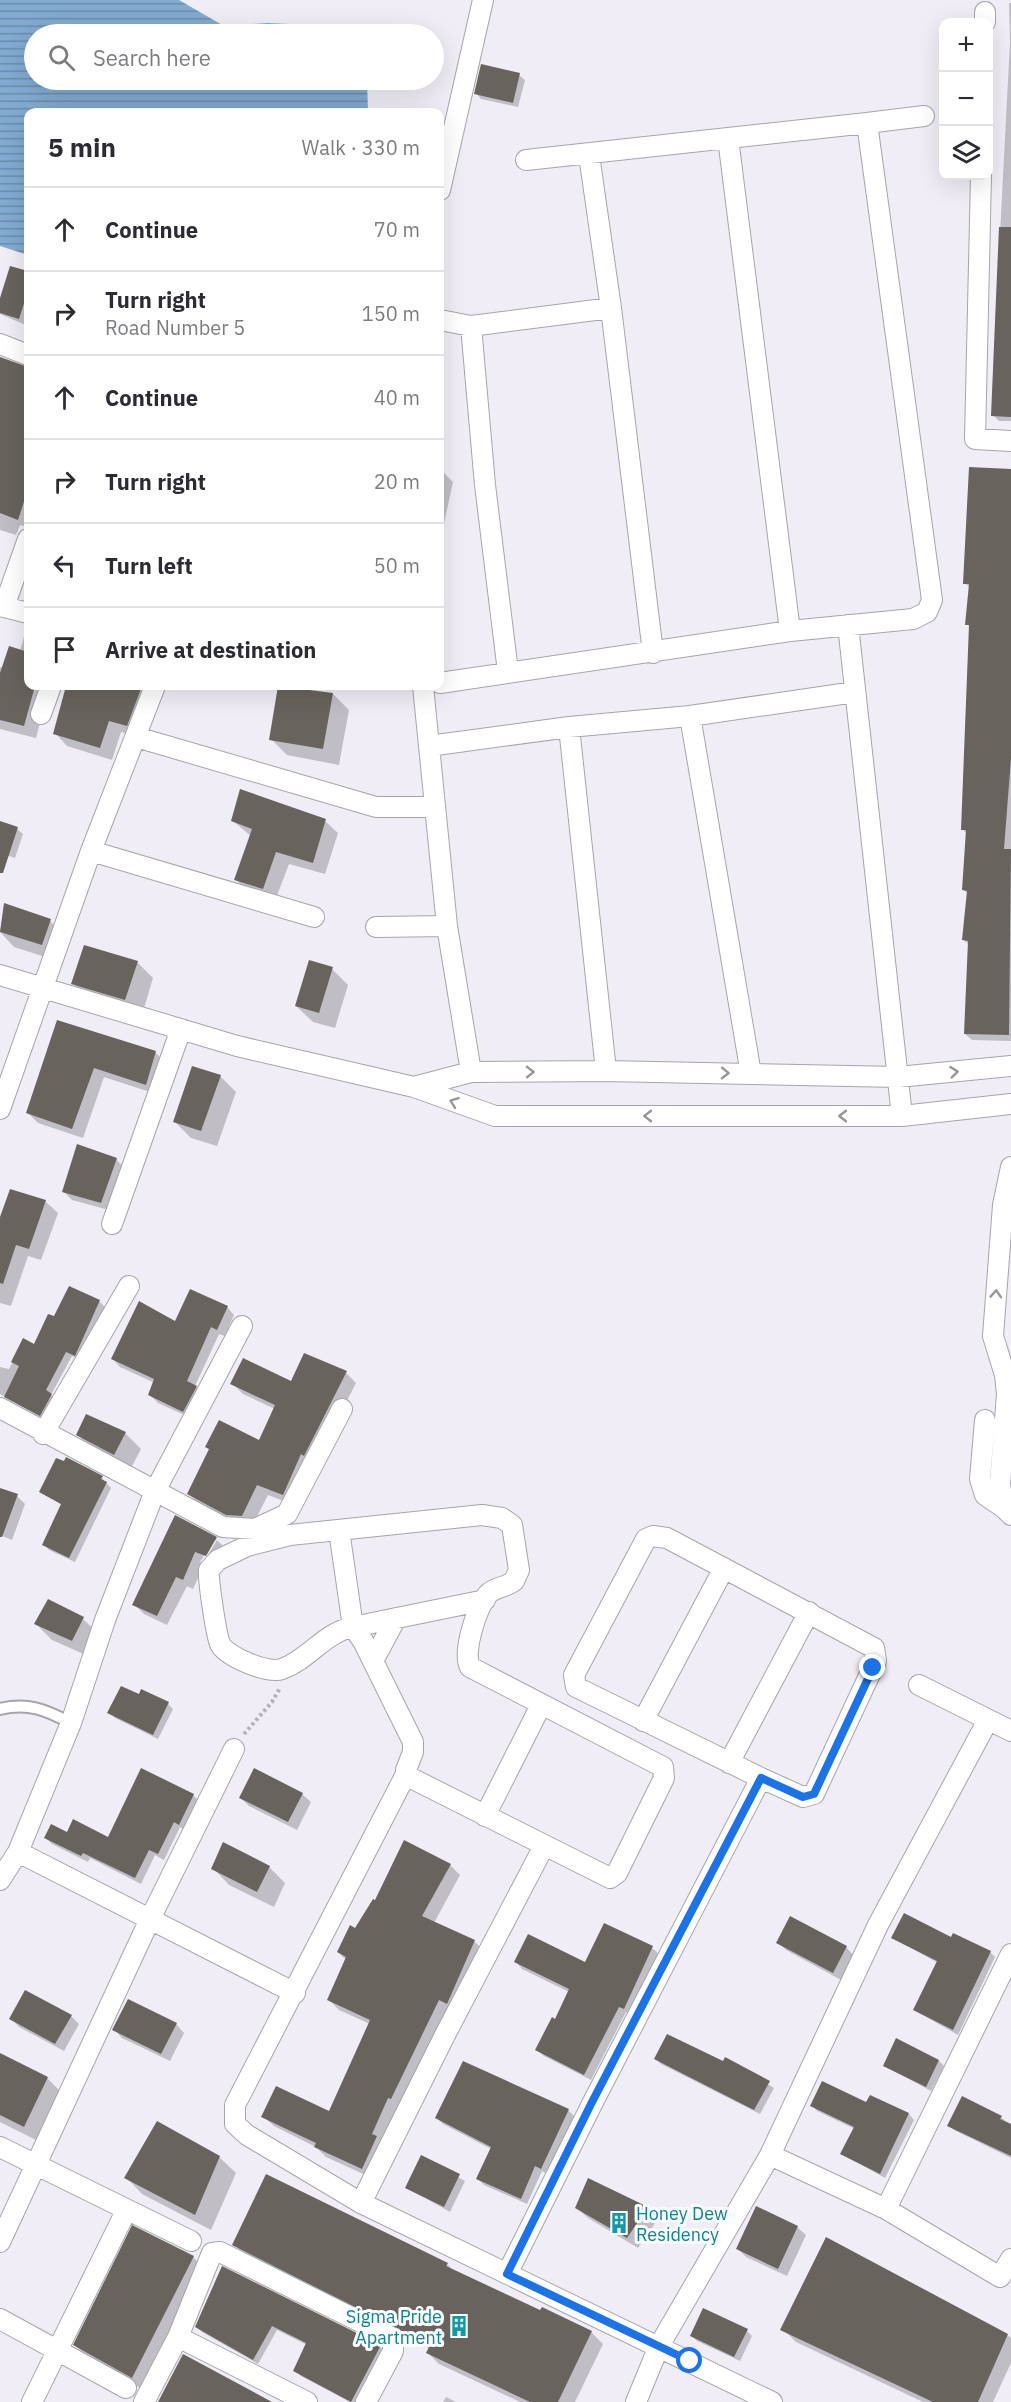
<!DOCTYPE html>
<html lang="en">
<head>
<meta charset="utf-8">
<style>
	body { margin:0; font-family:"IBM Plex Sans",sans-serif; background:#f7f7f7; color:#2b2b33 }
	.controls { position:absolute; right:18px; top:18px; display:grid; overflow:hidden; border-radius:12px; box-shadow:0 6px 24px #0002 }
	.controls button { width:54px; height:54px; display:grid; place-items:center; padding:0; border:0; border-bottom:2px solid #e1e1e2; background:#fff; color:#2b2b33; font:30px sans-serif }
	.stop { position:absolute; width:18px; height:18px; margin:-14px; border:4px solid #1a73e8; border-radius:50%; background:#fff }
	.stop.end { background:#1a73e8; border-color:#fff; box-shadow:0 2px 6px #0008 }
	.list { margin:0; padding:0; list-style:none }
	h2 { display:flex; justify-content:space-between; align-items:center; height:78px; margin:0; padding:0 24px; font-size:26px }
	h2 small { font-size:20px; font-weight:400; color:#7c7c81 }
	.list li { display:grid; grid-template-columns:39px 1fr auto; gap:18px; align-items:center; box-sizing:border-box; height:84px; padding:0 24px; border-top:2px solid #e1e1e2 }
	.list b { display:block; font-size:22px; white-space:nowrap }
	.list p { margin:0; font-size:20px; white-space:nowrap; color:#7c7c81 }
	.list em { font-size:20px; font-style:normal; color:#7c7c81 }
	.icon { flex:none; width:33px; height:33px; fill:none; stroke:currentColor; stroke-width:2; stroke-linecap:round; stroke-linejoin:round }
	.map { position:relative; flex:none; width:1011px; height:2402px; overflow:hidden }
	.search { position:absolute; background:#fff; box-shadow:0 6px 24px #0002; left:24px; top:24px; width:420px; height:66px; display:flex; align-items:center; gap:15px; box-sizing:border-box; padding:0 21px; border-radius:33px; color:#7c7c81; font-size:22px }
	.panel { position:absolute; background:#fff; box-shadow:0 6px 24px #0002; left:24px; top:108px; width:420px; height:582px; border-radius:12px }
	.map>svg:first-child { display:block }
</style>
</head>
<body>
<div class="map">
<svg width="1011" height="2402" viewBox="0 0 1011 2402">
	<defs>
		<pattern id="water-rules" width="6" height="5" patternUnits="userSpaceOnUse" patternTransform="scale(1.5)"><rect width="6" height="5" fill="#82abd1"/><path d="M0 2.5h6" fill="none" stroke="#6b8caa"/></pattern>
	</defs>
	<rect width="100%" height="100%" fill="#f0edf6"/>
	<path fill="url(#water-rules)" d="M 0,0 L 179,0 L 224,26 L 267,23 L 312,25 L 334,34 L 34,34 L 34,80 L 367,80 L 368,112 L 28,112 L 28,255 L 0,246 Z"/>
	<path fill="#0003" d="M 1009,3 L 1011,3 L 1011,421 L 999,421 L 993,415 L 998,333 L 995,330 L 1010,42 Z
		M 519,75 L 525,80 L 518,107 L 481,99 L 476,93 Z
		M 11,268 L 28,273 L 28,326 L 0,314 L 0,302 Z
		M 0,358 L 28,368 L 28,523 L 27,527 L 20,525 L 16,535 L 0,530 Z
		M 440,469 L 453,482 L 440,542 Z
		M 1011,470 L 1011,1041 L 972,1040 L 965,1034 L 969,945 L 964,940 L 968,894 L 964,890 L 967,834 L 962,829 L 970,627 L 967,624 L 970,588 L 965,583 Z
		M 26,629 L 28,630 L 28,686 L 50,686 L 36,738 L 0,729 L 0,667 L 3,668 L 20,651 Z
		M 57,686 L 160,686 L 139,737 L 121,732 L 112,760 L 67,746 L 55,733 L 66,688 Z
		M 333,694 L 349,710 L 339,765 L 287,755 L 271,739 Z
		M 233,821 L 325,821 L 338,833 L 325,874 L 289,864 L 275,901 L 249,892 L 236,880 L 251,836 Z
		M 0,823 L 17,829 L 23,834 L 15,858 L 0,853 Z
		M 5,905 L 50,921 L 66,937 L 58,961 L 14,947 L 0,932 Z
		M 137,962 L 153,978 L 142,1015 L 89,1000 L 73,983 Z
		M 332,969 L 348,985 L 335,1028 L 313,1022 L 296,1006 Z
		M 58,1022 L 155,1052 L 165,1062 L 156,1094 L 104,1077 L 83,1138 L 38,1123 L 28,1113 Z
		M 220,1076 L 236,1092 L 217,1146 L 191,1138 L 175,1122 Z
		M 116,1159 L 124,1168 L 109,1210 L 72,1200 L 64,1192 Z
		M 45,1201 L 58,1213 L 41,1260 L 28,1256 L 11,1306 L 0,1303 L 0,1221 Z
		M 69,1288 L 100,1302 L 105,1307 L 80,1360 L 72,1356 L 51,1395 L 57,1400 L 45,1420 L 0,1394 L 0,1367 L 9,1369 L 24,1340 L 34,1346 L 55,1318 Z
		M 227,1307 L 234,1315 L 225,1336 L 219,1334 L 195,1386 L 204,1395 L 191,1418 L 158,1403 L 150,1395 L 155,1383 L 120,1367 L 113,1359 L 175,1323 Z
		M 346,1373 L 356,1383 L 294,1505 L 268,1495 L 252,1526 L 240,1524 L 200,1505 L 189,1494 L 210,1450 L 206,1447 L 260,1442 L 275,1409 L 243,1394 L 232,1383 L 291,1383 Z
		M 125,1433 L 141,1449 L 130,1470 L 94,1451 L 78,1435 Z
		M 102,1478 L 111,1488 L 75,1562 L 49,1550 L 44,1544 L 62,1505 L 41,1492 Z
		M 0,1489 L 17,1496 L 25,1504 L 12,1540 L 0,1535 Z
		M 176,1517 L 217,1540 L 214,1540 L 200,1562 L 203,1563 L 217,1540 L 226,1549 L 206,1561 L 193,1589 L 187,1586 L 167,1625 L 144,1614 L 134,1604 Z
		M 49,1601 L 83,1619 L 100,1635 L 88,1656 L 52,1640 L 36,1624 Z
		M 139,1696 L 168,1704 L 173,1709 L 158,1739 L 115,1718 L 109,1712 Z
		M 302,1794 L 311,1802 L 297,1830 L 249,1806 L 241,1798 Z
		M 193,1795 L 199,1801 L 185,1830 L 180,1827 L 164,1860 L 155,1855 L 141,1884 L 90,1858 L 88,1862 L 52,1844 L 46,1838 L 109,1839 Z
		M 450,1865 L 460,1875 L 434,1923 L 474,1941 L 484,1951 L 372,2178 L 326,2157 L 316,2147 L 274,2126 L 263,2116 L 330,2113 L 370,2024 L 339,2010 L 329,2000 L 346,1960 L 338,1952 L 356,1930 Z
		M 269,1867 L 285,1883 L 274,1907 L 229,1885 L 213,1868 Z
		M 604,1925 L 652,1948 L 659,1954 L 630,2015 L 626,2012 L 591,2080 L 544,2056 L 537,2050 L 556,2021 L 569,1992 L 522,1969 L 516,1962 L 586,1964 Z
		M 893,1938 L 952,1939 L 990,1952 L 995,1957 L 958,2035 L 914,2010 L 938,1963 Z
		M 778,1942 L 846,1947 L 854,1956 L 841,1980 L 786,1950 Z
		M 71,2016 L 79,2024 L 64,2051 L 19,2027 L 11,2018 Z
		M 176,2024 L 184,2033 L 170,2061 L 122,2038 L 114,2029 Z
		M 0,2055 L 47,2078 L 63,2094 L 40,2142 L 0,2122 Z
		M 656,2059 L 724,2063 L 726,2059 L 774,2088 L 760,2114 L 661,2064 Z
		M 939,2061 L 944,2066 L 931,2091 L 885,2066 Z
		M 870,2097 L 909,2114 L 914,2120 L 885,2178 L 842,2154 L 855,2129 L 817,2111 L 812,2105 L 867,2104 Z
		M 568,2110 L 574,2116 L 547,2174 L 542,2171 L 527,2204 L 484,2185 L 478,2179 L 491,2149 L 443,2124 L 437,2118 Z
		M 1001,2117 L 1011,2126 L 1011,2158 L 954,2130 L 949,2125 Z
		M 219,2157 L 236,2173 L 211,2230 L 142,2194 L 126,2177 Z
		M 422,2157 L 465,2181 L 450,2212 L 407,2188 Z
		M 576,2207 L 647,2208 L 658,2219 L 638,2248 L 588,2218 Z
		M 797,2227 L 806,2235 L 787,2276 L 746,2257 L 738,2249 Z
		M 234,2244 L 447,2264 L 455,2272 L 541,2312 L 591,2332 L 603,2344 L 575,2402 L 520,2402 L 439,2364 L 428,2353 L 430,2349 L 246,2256 Z
		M 193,2257 L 209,2273 L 149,2393 L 91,2361 L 75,2345 Z
		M 223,2268 L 380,2347 L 385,2352 L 359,2402 L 350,2402 L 301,2376 L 295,2370 L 307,2345 L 277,2330 L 258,2364 L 202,2332 L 197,2327 Z
		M 784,2330 L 1007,2335 L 1011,2338 L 1011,2363 L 993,2402 L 923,2402 L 796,2342 Z
		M 747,2331 L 752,2336 L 740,2361 L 697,2341 L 692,2336 Z
		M 446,2397 L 456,2402 L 443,2402 Z"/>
	<path fill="#68635c" d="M 481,64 L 520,73 L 513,103 L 474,94 Z
		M 999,227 L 1011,227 L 1011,417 L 991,416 Z
		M 10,266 L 28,271 L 28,291 L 19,319 L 0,313 L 0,298 Z
		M 0,357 L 28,367 L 28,489 L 18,520 L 0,513 Z
		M 969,467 L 1011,469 L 1011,758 L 1004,849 L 1011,849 L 1009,1035 L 964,1034 L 968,941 L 962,940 L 967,891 L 962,890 L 966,830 L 961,830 L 969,625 L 965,625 L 969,584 L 963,584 Z
		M 9,646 L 28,652 L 28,686 L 35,686 L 24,726 L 0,720 L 0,673 Z
		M 66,686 L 142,686 L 127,726 L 109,721 L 100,748 L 53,734 Z
		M 278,686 L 333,693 L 323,749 L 269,740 Z
		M 240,789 L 326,819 L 313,863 L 276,852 L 263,889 L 234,880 L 252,829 L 231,821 Z
		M 0,821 L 18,827 L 3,873 L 0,873 Z
		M 4,903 L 51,919 L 42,945 L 0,932 Z
		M 84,945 L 138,961 L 125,1000 L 71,984 Z
		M 309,960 L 333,967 L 319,1013 L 295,1006 Z
		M 57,1020 L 156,1051 L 146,1085 L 94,1068 L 72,1129 L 26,1113 Z
		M 192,1066 L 221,1075 L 201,1131 L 173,1122 Z
		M 77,1144 L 117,1158 L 101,1203 L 62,1192 Z
		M 10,1189 L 46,1200 L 29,1249 L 16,1245 L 3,1284 L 0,1283 L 0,1217 Z
		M 69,1286 L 100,1300 L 75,1356 L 66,1352 L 46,1390 L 52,1394 L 40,1416 L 4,1397 L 19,1366 L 11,1362 L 23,1338 L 34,1344 L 48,1314 L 54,1316 Z
		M 190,1289 L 228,1306 L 217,1330 L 211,1327 L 187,1381 L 197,1386 L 183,1412 L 148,1395 L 154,1379 L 111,1359 L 139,1301 L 175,1321 Z
		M 304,1353 L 347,1371 L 304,1456 L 301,1454 L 283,1495 L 257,1485 L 242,1516 L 226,1515 L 187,1494 L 209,1449 L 205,1447 L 219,1420 L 259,1440 L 275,1405 L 230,1384 L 243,1358 L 291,1381 Z
		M 86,1414 L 126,1432 L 114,1455 L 76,1435 Z
		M 66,1457 L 103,1476 L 101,1479 L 107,1482 L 69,1558 L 42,1545 L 61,1504 L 39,1492 L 56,1458 L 64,1461 Z
		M 0,1488 L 18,1494 L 2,1537 L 0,1537 Z
		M 175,1515 L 217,1537 L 206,1556 L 195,1552 L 183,1580 L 176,1577 L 157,1616 L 132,1605 Z
		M 48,1599 L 84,1617 L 72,1641 L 34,1624 Z
		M 121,1686 L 139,1694 L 141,1689 L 169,1702 L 153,1735 L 107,1713 Z
		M 141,1768 L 194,1794 L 179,1825 L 174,1822 L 158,1854 L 149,1850 L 135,1878 L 83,1853 L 81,1856 L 44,1838 L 51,1824 L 67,1832 L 73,1819 L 108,1837 Z
		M 254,1768 L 303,1793 L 288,1822 L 239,1798 Z
		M 404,1840 L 451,1864 L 422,1916 L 475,1940 L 447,2004 L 439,2000 L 391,2099 L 388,2098 L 372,2134 L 377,2136 L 362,2169 L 314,2147 L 316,2143 L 261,2117 L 276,2086 L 329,2111 L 370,2020 L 327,2000 L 346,1957 L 337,1952 L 350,1925 L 355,1928 L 373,1899 L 375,1900 Z
		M 223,1842 L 270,1866 L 257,1892 L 211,1869 Z
		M 904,1913 L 951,1937 L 953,1933 L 991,1951 L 953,2030 L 913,2010 L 937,1961 L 891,1938 Z
		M 790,1916 L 847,1946 L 833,1973 L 776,1943 Z
		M 604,1923 L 653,1946 L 624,2009 L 619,2007 L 584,2075 L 535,2050 L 552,2017 L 555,2019 L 569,1989 L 514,1962 L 528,1934 L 585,1962 Z
		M 25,1990 L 72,2015 L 55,2044 L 9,2019 Z
		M 128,1999 L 177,2023 L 161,2054 L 112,2030 Z
		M 667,2034 L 723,2061 L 725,2057 L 770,2081 L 754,2110 L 654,2059 Z
		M 896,2038 L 939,2060 L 926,2087 L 883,2066 Z
		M 0,2053 L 48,2077 L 24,2127 L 0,2115 Z
		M 463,2061 L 569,2109 L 541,2169 L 535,2166 L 521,2199 L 476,2179 L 491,2147 L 435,2118 Z
		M 822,2081 L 866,2102 L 870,2095 L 909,2113 L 880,2174 L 840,2154 L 854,2127 L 810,2106 Z
		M 962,2096 L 1002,2116 L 1000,2119 L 1011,2124 L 1011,2156 L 947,2126 Z
		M 157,2121 L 220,2156 L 195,2215 L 124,2178 Z
		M 421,2155 L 460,2174 L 444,2207 L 405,2188 Z
		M 266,2174 L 448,2263 L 446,2266 L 540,2310 L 542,2307 L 592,2331 L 558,2402 L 530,2402 L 426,2353 L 430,2345 L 232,2245 Z
		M 588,2178 L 648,2207 L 627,2238 L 575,2208 Z
		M 756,2206 L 798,2226 L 778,2269 L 736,2249 Z
		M 132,2225 L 194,2256 L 132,2378 L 73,2345 Z
		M 826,2237 L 1008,2334 L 978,2402 L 933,2402 L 780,2330 Z
		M 222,2266 L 381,2345 L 351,2402 L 293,2371 L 306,2343 L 272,2326 L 253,2360 L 195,2327 Z
		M 703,2308 L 748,2329 L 734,2357 L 690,2336 Z
		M 183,2354 L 272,2402 L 158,2402 Z"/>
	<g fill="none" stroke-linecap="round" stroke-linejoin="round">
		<defs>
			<path id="lane" d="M 0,1709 C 28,1702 46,1710 71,1723"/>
			<path id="street" d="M 985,22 L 985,12
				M 589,155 L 611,308 L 653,653
				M 526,160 L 867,123
				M 981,176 L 975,439 L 1011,441
				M 440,190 L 483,0
				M 440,320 L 471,326 L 611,308
				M 471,326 L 485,485 L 508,672
				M 0,344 L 28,355
				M 0,606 L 28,613
				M 4,607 L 28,539
				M 848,625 L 902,1116
				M 790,631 L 913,619 L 927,612 L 932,600 L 867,123 L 924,116
				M 440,683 L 790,631 L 728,138
				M 41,714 L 51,686
				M 690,716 L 751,1074
				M 569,727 L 606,1071
				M 136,737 L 376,807 L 435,807
				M 429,746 L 569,727 L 690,716 L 855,692
				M 91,851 L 314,917
				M 447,926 L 471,1072
				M 376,927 L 447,926 L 423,686
				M 0,975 L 237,1046 L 414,1087 L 495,1116 L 902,1116 L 1011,1104
				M 414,1087 L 471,1072 L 606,1071 L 898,1077 L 1011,1066
				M 0,1109 L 91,851 L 155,686
				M 1011,1167 L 1003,1205 L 993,1336 L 1005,1375 L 1007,1394 L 1000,1484 L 1004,1508 L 1011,1515
				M 112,1224 L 181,1029
				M 0,1408 L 223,1527 L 255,1529 L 287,1514 L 342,1409
				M 985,1420 L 980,1479 L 985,1495 L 1004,1508
				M 43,1434 L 129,1286
				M 482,1515 L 502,1518 L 512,1525 L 519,1570 L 514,1581 C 507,1587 495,1587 488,1594 C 477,1607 462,1652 470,1667 L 663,1767 L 664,1778 L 617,1873 L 610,1878 L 409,1777 L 406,1770 L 413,1752 L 413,1742 L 363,1641 L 353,1627 C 325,1632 308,1660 282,1669 C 268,1674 227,1657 220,1644 C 216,1633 208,1581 209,1570 L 218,1560 L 247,1546 L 290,1535 Z
				M 339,1530 L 353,1627 L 485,1600
				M 373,1661 L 396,1618
				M 919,1685 L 1011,1731
				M 643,1721 L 724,1568
				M 729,1763 L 809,1612
				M 406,1774 L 235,2105 L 235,2124 L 247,2135 L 361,2203 L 772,2402
				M 485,1816 L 541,1705
				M 18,1852 L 295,1993
				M 0,1880 L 18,1852 L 71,1723 L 105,1620 L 155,1491 L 242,1326
				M 0,2147 L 191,2241
				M 770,2155 L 886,2209 L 1000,2277 L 1011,2259
				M 361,2203 L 446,2033 L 544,1846
				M 886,2209 L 1011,1954
				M 0,2242 L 150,1919 L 234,1749
				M 507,2274 L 592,2104 L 761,1778 L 576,1687 L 574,1675 L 646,1539 L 653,1536 L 667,1538 L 874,1648 L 876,1661 L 814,1794 L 803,1797 L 761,1778
				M 0,2319 L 126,2388
				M 178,2337 L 212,2253 L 220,2252 L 393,2338 L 393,2351 L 366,2402
				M 32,2402 L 126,2211
				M 144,2402 L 178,2337 L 307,2402
				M 636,2402 L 659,2346 L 770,2155 L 878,1925 L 988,1720"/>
		</defs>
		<use href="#lane" stroke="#a6a4ac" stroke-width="14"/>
		<use href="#street" stroke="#a6a4ac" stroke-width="22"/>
		<path stroke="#b4b1b8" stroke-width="4" stroke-dasharray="3 3" stroke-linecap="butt" d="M 244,1734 L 272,1702 L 280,1688"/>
		<use href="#lane" stroke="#fff" stroke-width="10"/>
		<use href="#street" stroke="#fff" stroke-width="20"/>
	</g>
	<defs><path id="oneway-chevron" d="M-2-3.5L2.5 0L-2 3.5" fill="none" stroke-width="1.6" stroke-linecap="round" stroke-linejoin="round" transform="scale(1.5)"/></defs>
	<g stroke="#979698">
		<use href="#oneway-chevron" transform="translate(530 1072) rotate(-1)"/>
		<use href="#oneway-chevron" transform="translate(954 1072) rotate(-6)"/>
		<use href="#oneway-chevron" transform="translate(725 1073) rotate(1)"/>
		<use href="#oneway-chevron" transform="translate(454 1102) rotate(-160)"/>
		<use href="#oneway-chevron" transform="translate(648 1116) rotate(180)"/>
		<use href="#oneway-chevron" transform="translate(843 1116) rotate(180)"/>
		<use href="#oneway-chevron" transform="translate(996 1294) rotate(-86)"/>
	</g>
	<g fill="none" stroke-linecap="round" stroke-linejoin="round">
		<path stroke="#1a73e8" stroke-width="8" d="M 690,2361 L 507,2274 L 591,2104 L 761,1778 L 803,1797 L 814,1794 L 873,1668"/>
	</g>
	<defs>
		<symbol id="building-bare" viewBox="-9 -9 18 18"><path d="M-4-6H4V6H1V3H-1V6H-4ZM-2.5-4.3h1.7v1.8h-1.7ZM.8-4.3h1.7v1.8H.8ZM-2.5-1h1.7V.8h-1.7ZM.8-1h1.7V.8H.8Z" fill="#0f9aa8" stroke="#fcfcfe" stroke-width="2.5" paint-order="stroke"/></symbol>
	</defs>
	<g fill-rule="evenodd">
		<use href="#building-bare" x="604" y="2208" width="30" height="30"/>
		<use href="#building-bare" x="444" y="2311" width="30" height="30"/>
	</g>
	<g text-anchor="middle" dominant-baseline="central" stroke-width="6" stroke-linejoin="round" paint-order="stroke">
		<g font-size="18" fill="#0d838f" stroke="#fcfcfe" text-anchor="start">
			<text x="636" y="2213">Honey Dew<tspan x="636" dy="21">Residency</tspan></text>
			<text x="442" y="2316" text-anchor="end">Sigma Pride<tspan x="442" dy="21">Apartment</tspan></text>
		</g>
	</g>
</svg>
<div class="controls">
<button>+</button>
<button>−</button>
<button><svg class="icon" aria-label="layers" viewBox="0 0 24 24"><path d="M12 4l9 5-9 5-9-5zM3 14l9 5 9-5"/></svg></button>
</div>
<div class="stop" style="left:690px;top:2361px"></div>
<div class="stop end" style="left:873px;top:1668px"></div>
<div class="search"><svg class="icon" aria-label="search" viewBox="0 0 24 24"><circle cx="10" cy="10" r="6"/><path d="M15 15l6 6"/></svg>Search here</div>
<section class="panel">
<h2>5 min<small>Walk · 330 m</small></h2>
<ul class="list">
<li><svg class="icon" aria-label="ahead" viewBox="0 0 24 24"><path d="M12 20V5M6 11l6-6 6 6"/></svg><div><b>Continue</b></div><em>70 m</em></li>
<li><svg class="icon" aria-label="right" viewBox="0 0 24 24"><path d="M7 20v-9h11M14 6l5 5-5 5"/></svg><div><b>Turn right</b><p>Road Number 5</p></div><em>150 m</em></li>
<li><svg class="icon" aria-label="ahead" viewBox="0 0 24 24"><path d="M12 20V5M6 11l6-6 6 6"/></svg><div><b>Continue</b></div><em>40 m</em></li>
<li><svg class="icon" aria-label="right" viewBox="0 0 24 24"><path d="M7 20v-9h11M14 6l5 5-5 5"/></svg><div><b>Turn right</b></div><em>20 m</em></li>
<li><svg class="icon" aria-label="left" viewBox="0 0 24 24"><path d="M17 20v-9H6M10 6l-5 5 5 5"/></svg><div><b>Turn left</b></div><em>50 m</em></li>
<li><svg class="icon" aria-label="arrive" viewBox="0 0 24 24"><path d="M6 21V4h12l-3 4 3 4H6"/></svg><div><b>Arrive at destination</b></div></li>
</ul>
</section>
</div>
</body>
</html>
